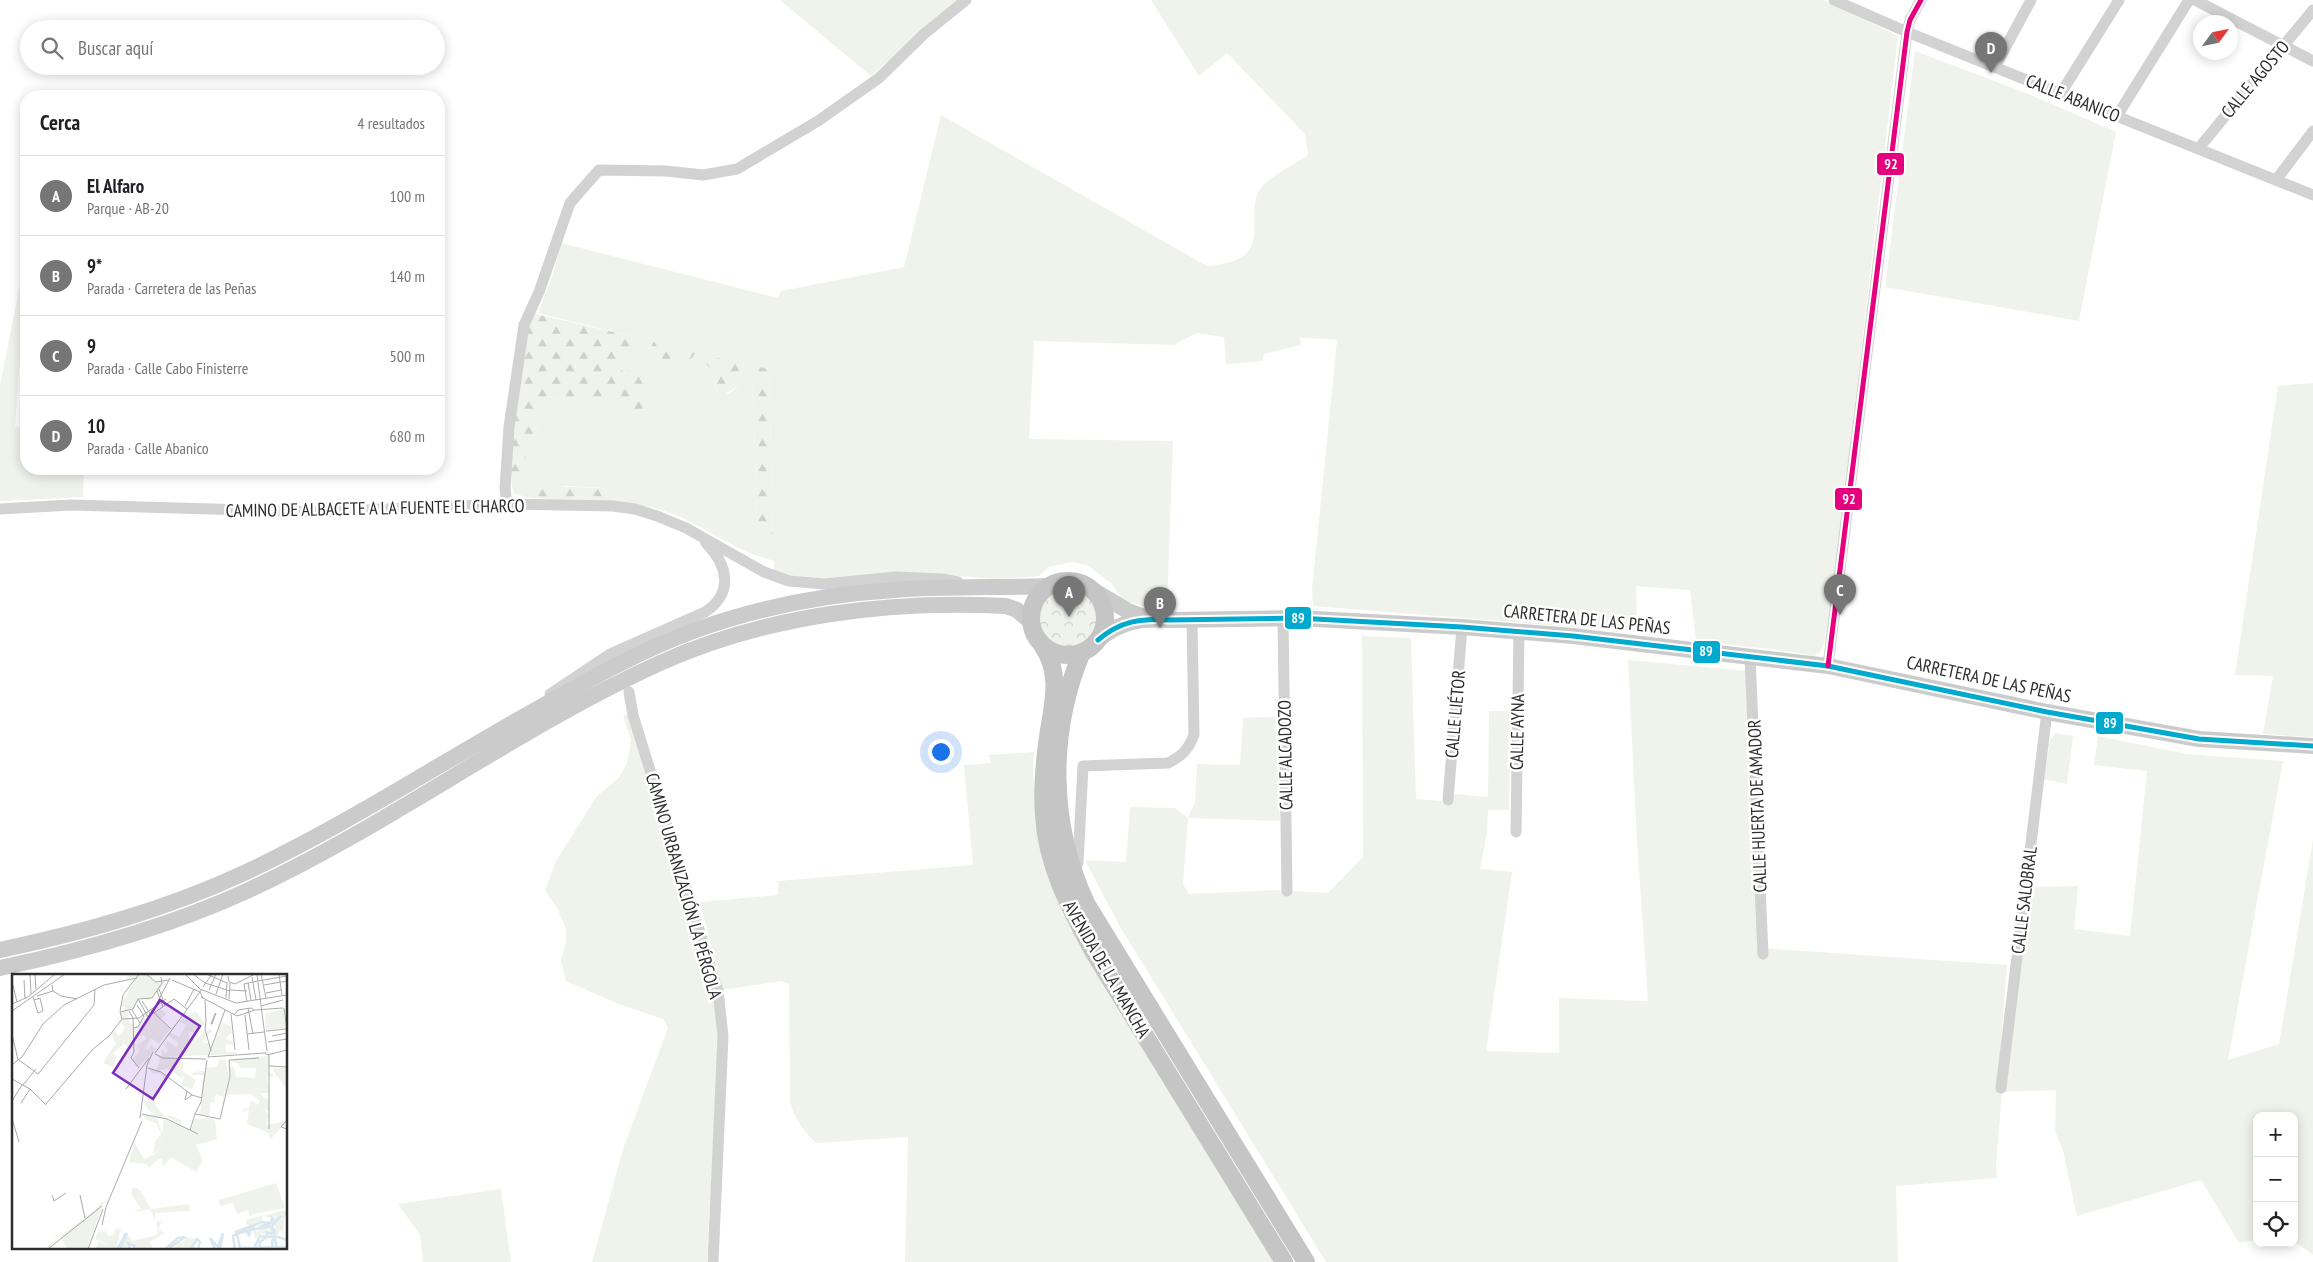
<!DOCTYPE html>
<html lang="es">
<head>
<meta charset="utf-8">
<style>
	body { margin:0; font-family:"PT Sans Narrow",sans-serif; background:#f2f2f2; color:#202124 }
	.controls { position:absolute; right:15px; bottom:15px; display:grid; overflow:hidden; border-radius:10px; box-shadow:0 2px 12px #0003 }
	.controls button { width:45px; height:45px; display:grid; place-items:center; padding:0; border:0; border-bottom:1px solid #e0e0e0; background:#fff; color:#202124; font:25px sans-serif }
	.compass { position:absolute; left:2193px; top:15px; width:45px; height:45px; border-radius:50%; background:#fff; box-shadow:0 2px 12px #0003; rotate:57deg }
	.you { position:absolute; left:940px; top:751px; width:18px; height:18px; margin:-12px; border:4px solid #fff; border-radius:50%; background:#1a73e8; box-shadow:0 0 0 8px #1a73e833 }
	.badge { display:grid; place-items:center; width:32px; height:32px; border-radius:50%; background:#767676; color:#fff; font-size:16px; font-weight:700 }
	.pin { position:absolute; translate:-50% -41px; filter:drop-shadow(0 1px 2px #0008) }
	.pin::after { content:''; position:absolute; top:26px; width:18px; height:15px; background:inherit; clip-path:polygon(0 0,100% 0,50% 100%) }
	.list { margin:0; padding:0; list-style:none }
	h2 { display:flex; justify-content:space-between; align-items:center; height:65px; margin:0; padding:0 20px; font-size:21px }
	h2 small { font-size:16px; font-weight:400; color:#757577 }
	.list li { display:grid; grid-template-columns:32px 1fr auto; gap:15px; align-items:center; box-sizing:border-box; height:80px; padding:0 20px; border-top:1px solid #e0e0e0 }
	.list b { display:block; font-size:19px; white-space:nowrap }
	.list p { margin:0; font-size:16px; white-space:nowrap; color:#757577 }
	.list em { font-size:16px; font-style:normal; color:#757577 }
	.icon { flex:none; width:28px; height:28px; fill:none; stroke:currentColor; stroke-width:2; stroke-linecap:round; stroke-linejoin:round }
	.map { position:relative; flex:none; width:2313px; height:1262px; overflow:hidden }
	.search { position:absolute; background:#fff; box-shadow:0 2px 12px #0003; left:20px; top:20px; width:425px; height:55px; display:flex; align-items:center; gap:12px; box-sizing:border-box; padding:0 18px; border-radius:28px; color:#757577; font-size:19px }
	.panel { position:absolute; background:#fff; box-shadow:0 2px 12px #0003; left:20px; top:90px; width:425px; height:385px; border-radius:20px }
	.map>svg:first-child { display:block }
</style>
</head>
<body>
<div class="map">
<svg width="2313" height="1262" viewBox="0 0 2313 1262">
	<defs>
		<pattern id="forest-firs" width="22" height="20" patternUnits="userSpaceOnUse" patternTransform="scale(1.25)"><rect width="22" height="20" fill="#f0f3eb"/><path d="M5 1l3.5 6h-7zM16 11l3.5 6h-7z" fill="#ced1ca"/></pattern>
		<pattern id="park-crowns" width="20" height="18" patternUnits="userSpaceOnUse" patternTransform="scale(1.25)"><rect width="20" height="18" fill="#f0f3eb"/><path d="M2 6a3 3 0 1 1 6 0M12 15a3 3 0 1 1 6 0" fill="none" stroke="#ced1ca"/></pattern>
	</defs>
	<rect width="100%" height="100%" fill="#fff"/>
	<path fill="#f0f3eb" fill-rule="evenodd" d="M 780,0 L 959,0 L 871,76 Z
		M 1151,0 L 1824,0 L 1898,36 L 1828,634 L 1820,652 L 1815,656 L 1787,651 L 1696,641 L 1690,590 L 1636,586 L 1637,632 L 1313,606 L 1312,589 L 1337,340 L 1332,339 L 1300,338 L 1301,345 L 1264,354 L 1262,361 L 1226,364 L 1224,337 L 1196,333 L 1174,345 L 1034,341 L 1029,439 L 1173,441 L 1167,607 L 1149,608 L 1123,600 L 1111,583 L 1087,565 L 1072,562 L 1049,567 L 1039,576 L 998,579 L 955,576 L 802,580 L 774,573 L 774,561 C 763,557 751,554 741,549 C 700,529 669,502 620,505 L 622,499 L 602,488 L 593,487 L 565,486 L 531,490 L 531,498 L 515,494 C 506,479 515,465 526,452 C 530,448 535,446 539,443 L 537,426 L 546,396 L 560,400 L 586,395 L 591,406 L 612,398 L 625,412 L 639,413 L 633,366 L 626,373 C 613,363 624,347 630,336 L 538,313 L 551,280 L 561,243 L 778,298 L 781,291 L 904,267 L 941,115 L 1207,266 C 1216,266 1221,264 1230,262 C 1270,252 1245,212 1260,189 C 1269,177 1295,164 1308,155 L 1305,134 L 1227,53 L 1199,76 ZM 769,369 L 773,535 L 759,530 L 756,509 L 758,483 L 754,456 L 755,420 L 752,389 L 754,379 L 748,375 L 740,385 L 728,394 L 717,392 L 714,384 L 717,375 L 714,372 Z
		M 1915,51 L 2026,93 L 2116,132 L 2079,321 L 1885,287 Z
		M 26,254 L 26,357 L 20,357 L 15,427 L 26,428 L 26,469 L 84,469 L 83,497 L 0,501 L 0,385 Z
		M 2313,383 L 2313,737 L 2263,734 L 2273,676 L 2235,675 L 2278,386 Z
		M 1362,636 L 1411,638 L 1416,799 L 1450,802 L 1455,794 L 1488,797 L 1489,711 L 1511,711 L 1509,810 L 1488,810 L 1487,832 L 1480,869 L 1512,872 L 1486,1051 L 1559,1053 L 1559,998 L 1648,1001 L 1637,842 L 1628,660 L 1748,671 L 1761,948 L 2007,965 L 1997,1092 L 2002,1092 L 2029,887 L 2078,886 L 2074,929 L 2130,936 L 2147,771 L 2094,765 L 2098,736 L 2186,754 L 2283,761 L 2228,1060 L 2279,1044 L 2313,839 L 2313,1255 L 2294,1241 L 2294,1116 L 2257,1116 L 2257,1240 L 2239,1243 L 2201,1180 L 2077,1216 L 2063,1151 L 2055,1131 L 2056,1090 L 2002,1092 L 1996,1165 L 1997,1178 L 1896,1186 L 1898,1262 L 1326,1262 L 1119,925 L 1085,860 L 1126,862 L 1130,807 L 1175,808 L 1188,818 L 1195,802 L 1197,764 L 1240,765 L 1243,718 L 1275,717 L 1280,821 L 1188,818 L 1183,884 L 1189,894 L 1275,890 L 1328,893 L 1363,857 Z
		M 628,714 L 668,839 L 669,857 L 680,875 L 715,997 L 719,1028 L 707,1262 L 592,1262 L 623,1149 L 668,1028 L 663,1019 L 616,1003 L 566,981 L 561,961 L 566,942 L 566,929 L 557,908 L 545,890 L 556,861 L 597,796 L 619,778 L 627,763 L 631,740 L 623,716 Z
		M 2055,733 L 2073,736 L 2067,784 L 2044,779 L 2050,740 Z
		M 1034,752 L 1033,773 L 1042,856 L 1277,1262 L 905,1262 L 908,1137 L 816,1143 C 803,1131 795,1119 790,1102 L 789,984 L 781,981 L 723,990 L 700,902 L 778,895 L 778,881 L 973,865 L 964,765 L 991,763 L 989,755 Z
		M 501,1189 L 511,1262 L 423,1262 L 420,1235 L 398,1204 Z"/>
	<path fill="url(#forest-firs)" d="M 532,313 L 630,336 L 631,346 L 628,352 L 621,353 L 621,369 L 626,373 L 633,366 L 645,388 L 649,405 L 639,413 L 625,412 L 612,398 L 594,408 L 591,406 L 586,395 L 560,400 L 546,396 L 537,426 L 539,443 L 527,451 L 521,478 L 516,481 L 510,476 L 510,464 L 524,341 Z
		M 653,342 L 695,353 L 690,361 L 683,364 C 669,358 664,363 650,354 Z
		M 707,356 L 769,369 L 773,535 L 764,536 L 759,530 L 756,509 L 758,483 L 754,456 L 755,420 L 752,389 L 754,379 L 748,375 L 740,385 L 720,397 L 714,384 L 717,375 L 704,362 Z
		M 541,486 L 602,488 L 623,499 L 620,505 L 531,498 L 531,490 Z"/>
	<path fill="url(#park-crowns)" d="M1039 618a30 30 0 1 1 60 0a30 30 0 1 1-60 0Z"/>
	<g fill="none" stroke-linecap="round" stroke-linejoin="round">
		<path stroke="#d2d2d2" stroke-width="11" d="M 1834,0 L 1907,32 L 2313,195
			M 2195,0 L 2313,61
			M 1995,67 L 2031,0
			M 2061,93 L 2119,0
			M 2117,116 L 2189,0
			M 2198,149 L 2313,10
			M 2276,180 L 2313,131
			M 507,504 L 505,489 L 509,427 L 524,325 L 539,292 L 570,203 L 599,170 L 666,171 L 703,175 L 737,169 L 818,121 L 879,78 L 924,34 L 966,0
			M 0,509 L 71,505 L 316,512 L 507,504 L 613,506 L 635,509 L 657,516 L 686,528 L 764,572 L 789,581 L 824,584 L 896,577 L 942,579 L 958,582
			M 1283,619 L 1287,891
			M 1750,657 L 1763,954
			M 1828,666 L 1907,32 L 1910,20 L 1921,0
			M 629,692 L 633,715 L 718,991 L 723,1036 L 713,1262
			M 550,694 L 610,654 L 705,612 C 734,593 728,565 706,543
			M 1448,800 L 1462,627
			M 1516,832 L 1519,632
			M 1078,863 L 1083,766 L 1168,763 C 1182,756 1188,750 1194,735 L 1192,620
			M 2001,1088 L 2047,712"/>
		<path stroke="#cbcbcb" stroke-width="16" d="M 1096,592 L 1128,611 L 1147,618
			M 1098,640 C 1120,621 1141,618 1170,620 L 1297,618 L 1462,627 L 1573,636 L 1828,666 L 2047,712 L 2199,739 L 2313,746
			M 0,950 C 84,932 164,910 242,874 C 345,826 440,763 539,708 C 590,679 641,650 696,630 C 760,607 827,594 895,590 C 946,586 997,588 1048,586
			M 0,968 C 86,950 169,927 249,890 C 391,824 517,728 660,663 C 767,615 889,600 1006,606 L 1017,610 L 1031,622"/>
		<path stroke="#c5c5c5" stroke-width="18" d="M1031 618a37 37 0 1 1 74 0a37 37 0 1 1-74 0Z
			M 1042,645 C 1064,676 1051,710 1047,744 C 1044,768 1042,792 1044,816 C 1047,866 1070,908 1093,951 L 1284,1262
			M 1082,652 C 1048,733 1049,825 1087,905 L 1306,1262"/>
		<defs>
			<path id="bus-1" d="M 1098,640 C 1120,621 1141,618 1170,620 L 1297,618 L 1462,627 L 1573,636 L 1828,666 L 2047,712 L 2199,739 L 2313,746"/>
			<path id="bus-2" d="M 1828,666 L 1907,32 L 1910,20 L 1921,0"/>
		</defs>
		<use href="#bus-1" stroke="#fff" stroke-width="9"/>
		<use href="#bus-2" stroke="#fff" stroke-width="9"/>
		<use href="#bus-1" stroke="#00a9ce" stroke-width="5"/>
		<use href="#bus-2" stroke="#e5007d" stroke-width="5"/>
	</g>
	<g text-anchor="middle" dominant-baseline="central" stroke-width="5" stroke-linejoin="round" paint-order="stroke">
		<g font-size="18" fill="#2d2d2d" stroke="#fff">
			<text transform="translate(2255 79) rotate(-50)">CALLE AGOSTO</text>
			<text transform="translate(2073 98) rotate(22)">CALLE ABANICO</text>
			<text transform="translate(375 508) rotate(-1)">CAMINO DE ALBACETE A LA FUENTE EL CHARCO</text>
			<text transform="translate(1587 619) rotate(6)">CARRETERA DE LAS PEÑAS</text>
			<text transform="translate(1989 679) rotate(12)">CARRETERA DE LAS PEÑAS</text>
			<text transform="translate(1455 714) rotate(-85)">CALLE LIÉTOR</text>
			<text transform="translate(1517 732) rotate(-89)">CALLE AYNA</text>
			<text transform="translate(1285 755) rotate(-91)">CALLE ALCADOZO</text>
			<text transform="translate(1757 806) rotate(-92)">CALLE HUERTA DE AMADOR</text>
			<text transform="translate(684 886) rotate(74)">CAMINO URBANIZACIÓN LA PÉRGOLA</text>
			<text transform="translate(2024 900) rotate(-83)">CALLE SALOBRAL</text>
			<text transform="translate(1107 969) rotate(60)">AVENIDA DE LA MANCHA</text>
		</g>
	</g>
	<g transform="translate(12 974)">
		<rect width="275" height="275" fill="#fff"/>
		<path d="M 115,0 L 134,0 L 143,8 L 153,8 L 154,10 L 137,26 L 127,24 L 125,30 L 128,33 L 125,30 L 116,37 L 118,40 L 115,42 L 119,50 L 125,50 L 121,51 L 123,54 L 136,37 L 139,41 L 149,35 L 154,40 L 148,46 L 158,55 L 147,70 L 139,64 L 133,74 L 136,76 L 139,71 L 144,75 L 127,93 L 120,86 L 128,76 L 124,72 L 134,65 L 132,61 L 121,63 L 121,73 L 117,75 L 112,70 L 101,79 L 104,82 L 102,94 L 91,89 L 104,69 L 99,59 L 102,56 L 107,62 L 113,53 L 107,48 L 111,45 L 108,38 L 113,37 L 113,33 L 108,32 L 125,3 L 115,4 ZM 272,35 L 274,54 L 254,56 L 253,39 ZM 184,37 L 193,50 L 183,54 L 182,59 L 177,57 L 177,64 L 185,66 L 193,56 L 194,60 L 197,55 L 201,57 L 190,68 L 198,70 L 199,76 L 205,60 L 209,62 L 205,58 L 209,48 L 219,52 L 220,58 L 213,65 L 221,67 L 221,71 L 214,70 L 214,78 L 225,78 L 225,80 L 150,83 L 150,74 L 153,80 L 156,76 L 150,68 L 155,71 L 154,66 L 165,74 L 166,68 L 155,61 L 158,58 L 167,63 L 174,51 L 167,48 L 172,43 L 180,50 L 173,42 ZM 146,82 L 171,85 L 171,98 L 184,106 L 180,115 L 170,111 L 172,102 L 169,104 L 156,94 L 147,97 L 156,103 L 154,107 L 147,99 L 140,100 L 138,95 L 144,96 L 148,86 ZM 257,82 L 257,99 L 262,101 L 260,104 L 258,102 L 255,102 L 257,119 L 249,119 L 251,124 L 257,125 L 257,137 L 251,135 L 257,140 L 254,151 L 275,147 L 258,166 L 257,159 L 235,150 L 237,135 L 231,138 L 231,135 L 237,134 L 239,126 L 246,131 L 248,127 L 239,120 L 213,121 L 219,101 L 217,93 L 222,93 L 224,103 L 243,104 L 244,94 L 228,94 L 227,90 L 220,88 L 221,85 ZM 207,85 L 213,85 L 217,102 L 208,141 L 211,123 L 204,120 L 202,129 L 198,128 L 198,142 L 188,141 L 191,110 L 188,109 L 191,108 L 192,101 L 180,101 L 182,98 L 192,99 L 181,96 L 193,97 L 194,94 L 205,93 ZM 263,94 L 275,94 L 275,115 L 261,97 ZM 137,123 L 154,144 L 157,141 L 169,146 L 169,151 L 160,145 L 145,143 L 150,159 L 148,173 L 141,181 L 143,167 L 149,160 L 145,150 L 133,145 L 131,149 L 133,143 L 129,141 L 142,142 L 132,130 L 131,125 L 134,127 ZM 121,213 L 127,215 L 139,235 L 177,230 L 178,237 L 143,239 L 143,246 L 138,235 L 131,236 L 131,233 L 131,237 L 120,238 L 129,235 L 119,220 ZM 96,226 L 91,230 L 75,275 L 56,275 L 47,262 L 35,275 L 38,270 L 25,266 L 39,270 L 45,263 L 42,259 L 47,263 L 84,235 L 89,228 ZM 272,236 L 275,239 L 272,245 L 267,245 L 272,246 L 271,262 L 269,256 L 266,260 L 263,259 L 263,249 L 270,240 L 262,245 L 262,241 L 260,245 L 252,242 ZM 251,241 L 250,247 L 252,247 L 254,250 L 248,248 L 243,253 L 234,250 L 234,246 ZM 144,247 L 153,248 L 148,250 L 147,256 L 153,259 L 138,268 L 141,275 L 122,275 L 126,272 L 120,272 L 118,267 L 118,275 L 108,275 L 115,259 L 120,267 L 142,262 L 146,259 ZM 259,251 L 260,260 L 256,255 L 255,261 L 248,259 L 249,265 L 243,264 L 241,255 L 244,254 L 244,258 ZM 109,255 L 105,270 L 101,272 L 105,271 L 104,275 L 83,275 L 87,268 L 100,272 L 83,265 L 86,258 L 94,257 L 96,262 L 102,261 L 102,256 ZM 173,263 L 185,265 L 185,270 L 179,269 L 184,270 L 179,271 L 182,275 L 156,275 L 165,273 L 163,269 L 172,268 Z" fill="#f0f3eb"/>
		<path d="M 264,209 L 273,234 L 241,240 L 234,245 L 238,242 L 236,236 L 225,240 L 221,229 L 208,232 L 207,226 Z" fill="#f0f3eb"/>
		<path d="M 196,144 L 203,146 L 205,165 L 184,171 L 191,187 L 184,198 L 159,183 L 151,193 L 150,185 L 146,185 L 137,194 L 134,190 L 117,188 L 122,168 L 132,185 L 142,181 L 148,173 L 152,145 L 179,156 L 182,145 Z" fill="#f0f3eb"/>
		<path fill="none" stroke="#d8e7f0" stroke-width="2.5" d="M 260,252 L 263,259 L 261,259 L 260,252 L 269,242 L 263,247 L 260,244 L 259,249 L 250,248 L 224,258 L 225,260 L 234,257 L 237,261 L 238,256 L 260,252M 247,253 L 262,248M 228,258 L 243,254M 260,260 L 255,258 L 255,263 L 261,262 L 260,273M 248,262 L 255,263 L 248,268 L 247,274 L 242,274 ZM 264,272 L 263,262 L 275,266M 105,275 L 115,259 L 108,275M 107,275 L 113,260M 118,275 L 116,269 L 123,272 L 122,275M 153,275 L 166,264 L 173,263 L 156,275M 183,275 L 180,273 L 185,265 L 188,268 L 186,275M 203,275 L 198,264 L 206,273 L 211,259 L 208,275M 223,275 L 221,262 L 225,260 L 228,274 L 275,273M 254,275 L 275,274"/>
		<path fill="none" stroke="#ababab" stroke-width="1" d="M 23,0 L 24,15M 134,0 L 144,8 L 157,6M 173,0 L 188,15 L 224,29 L 275,21M 181,0 L 193,9 L 218,17M 194,0 L 215,9M 249,0 L 254,24M 267,0 L 270,21M 18,1 L 19,20M 245,1 L 255,77M 216,2 L 217,8 L 223,10 L 243,0M 240,3 L 244,26M 12,6 L 13,25M 160,6 L 188,18 L 191,24M 246,7 L 275,2M 236,9 L 239,26M 1,11 L 5,28M 40,11 L 41,17 L 49,22 L 65,25M 252,11 L 275,7M 191,13 L 200,0M 147,15 L 153,31M 197,16 L 204,0M 218,16 L 235,17M 145,17 L 151,33M 254,19 L 269,16M 204,20 L 211,0M 25,22 L 41,17M 21,23 L 26,39 L 31,37 L 28,24 L 22,26M 189,23 L 225,42 L 243,36 L 271,34M 214,24 L 215,8M 126,25 L 136,43 L 162,25 L 175,35M 217,25 L 218,9M 193,26 L 194,47M 130,27 L 139,41M 235,28 L 232,10 L 245,7M 145,29 L 158,4M 0,30 L 16,23 L 43,0M 173,32 L 182,15M 249,32 L 271,26M 236,34 L 241,60M 138,35 L 159,55M 120,36 L 128,49M 0,37 L 53,0M 108,37 L 111,21 L 127,0M 117,37 L 121,44 L 122,78 L 119,84 L 127,94M 204,39 L 200,50 L 199,50 L 203,40 ZM 219,40 L 223,76M 223,40 L 226,36 L 239,34 L 242,36M 233,41 L 237,76M 110,45 L 127,44 L 154,25M 194,47 L 193,55 L 199,77M 121,54 L 126,53 L 132,42 L 125,31M 254,57 L 255,57 L 265,56 L 274,55 L 275,55 L 272,34M 0,60 L 6,86M 235,60 L 252,58M 260,62 L 275,59M 256,68 L 275,65M 253,78 L 255,81 L 275,76M 143,79 L 190,15M 143,80 L 151,84 L 194,85M 257,80 L 257,155M 196,83 L 213,36M 196,83 L 253,79M 7,86 L 26,100 L 82,31 L 83,15M 0,91 L 10,83 L 31,50 L 52,31 L 92,11 L 125,4M 257,92 L 275,93M 136,94 L 149,98 L 180,121 L 190,124M 0,105 L 18,115 L 33,130M 11,111 L 24,95M 114,115 L 137,84M 175,117 L 173,126 L 180,121M 0,127 L 10,111M 9,129 L 18,115M 33,131 L 81,75 L 97,62 L 110,45 L 108,38 L 121,35 L 126,25 L 140,24 L 150,9 L 149,3M 130,140 L 155,145 L 186,160M 183,140 L 189,128 L 195,86M 0,144 L 7,168M 128,144 L 135,91 L 141,78M 208,145 L 218,102 L 217,86 L 247,84M 275,146 L 269,153 L 275,155M 178,156 L 183,140 L 208,145M 40,221 L 42,227 L 54,219M 68,221 L 73,244M 94,233 L 130,147M 90,251 L 94,233M 36,275 L 90,232M 76,275 L 91,235"/>
		<path fill="#7b2cbf" fill-opacity="0.15" stroke="#7b2cbf" stroke-width="2.5" d="M 148,26 L 188,52 L 141,125 L 101,99 Z"/>
		<rect width="275" height="275" fill="none" stroke="#2d2d2d" stroke-width="2.5"/>
	</g>
	<g stroke="#fff" stroke-width="2">
		<rect x="1876" y="152" width="29" height="24" rx="5" fill="#e5007d"/>
		<rect x="1834" y="487" width="29" height="24" rx="5" fill="#e5007d"/>
		<rect x="1284" y="606" width="28" height="24" rx="5" fill="#00a9ce"/>
		<rect x="1692" y="640" width="29" height="24" rx="5" fill="#00a9ce"/>
		<rect x="2095" y="711" width="29" height="24" rx="5" fill="#00a9ce"/>
	</g>
	<g font-size="14" text-anchor="middle" font-weight="bold" fill="#fff">
		<text x="1891" y="169">92</text>
		<text x="1849" y="504">92</text>
		<text x="1298" y="623">89</text>
		<text x="1706" y="656">89</text>
		<text x="2110" y="728">89</text>
	</g>
</svg>
<div class="controls">
<button>+</button>
<button>−</button>
<button><svg class="icon" aria-label="locate" viewBox="0 0 24 24"><circle cx="12" cy="12" r="6"/><path d="M12 2v4M12 18v4M2 12h4M18 12h4"/></svg></button>
</div>
<svg class="compass" viewBox="-18 -18 36 36"><path d="M0-13l5 13h-10z" fill="#e53935"/><path d="M0 13l5-13h-10z" fill="#757577"/></svg>
<div class="you"></div>
<div class="pin badge" style="left:1069px;top:617px">A</div>
<div class="pin badge" style="left:1160px;top:628px">B</div>
<div class="pin badge" style="left:1840px;top:615px">C</div>
<div class="pin badge" style="left:1991px;top:73px">D</div>
<div class="search"><svg class="icon" aria-label="search" viewBox="0 0 24 24"><circle cx="10" cy="10" r="6"/><path d="M15 15l6 6"/></svg>Buscar aquí</div>
<section class="panel">
<h2>Cerca<small>4 resultados</small></h2>
<ul class="list">
<li><span class="badge">A</span><div><b>El Alfaro</b><p>Parque · AB-20</p></div><em>100 m</em></li>
<li><span class="badge">B</span><div><b>9*</b><p>Parada · Carretera de las Peñas</p></div><em>140 m</em></li>
<li><span class="badge">C</span><div><b>9</b><p>Parada · Calle Cabo Finisterre</p></div><em>500 m</em></li>
<li><span class="badge">D</span><div><b>10</b><p>Parada · Calle Abanico</p></div><em>680 m</em></li>
</ul>
</section>
</div>
</body>
</html>
